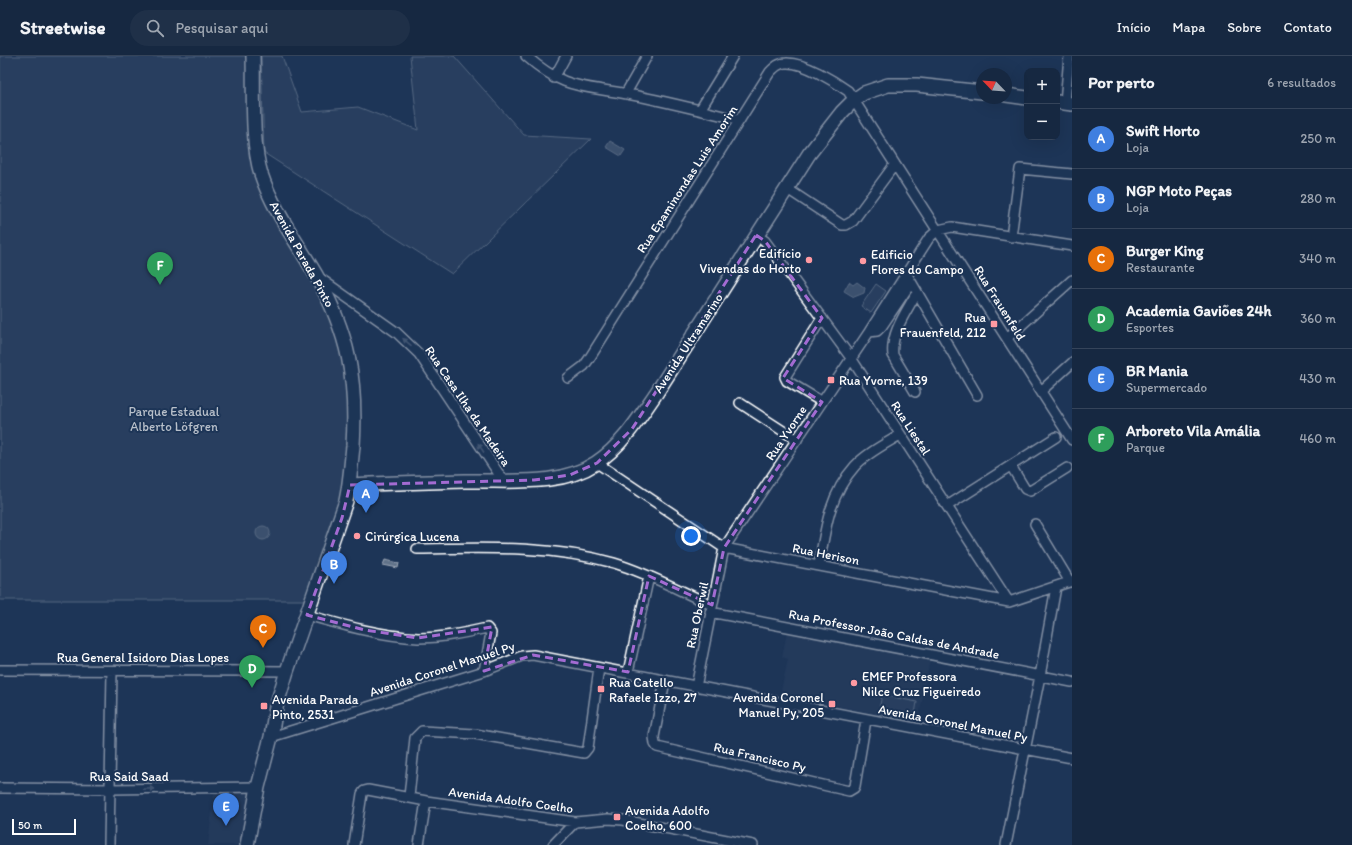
<!DOCTYPE html>
<html lang="pt">
<head>
<meta charset="utf-8">
<style>
	body { margin:0; font-family:Itim,sans-serif; background:#1f3048; color:#f1f3f6 }
	.controls { position:absolute; right:12px; top:12px; display:grid; overflow:hidden; border-radius:8px; box-shadow:0 4px 16px #0002 }
	.controls button { width:36px; height:36px; display:grid; place-items:center; padding:0; border:0; border-bottom:1px solid #35445a; background:#162841; color:#f1f3f6; font:20px sans-serif }
	.compass { position:absolute; left:976px; top:12px; width:36px; height:36px; border-radius:50%; background:#162841; box-shadow:0 4px 16px #0002; rotate:295deg }
	.scale { position:absolute; left:12px; bottom:10px; width:64px; box-sizing:border-box; padding-left:4px; border:2px solid #fff; border-top:0; font-size:11px; line-height:14px; white-space:nowrap; color:#fff; -webkit-text-stroke:3px #1d3557; paint-order:stroke }
	.you { position:absolute; left:691px; top:480px; width:14px; height:14px; margin:-10px; border:3px solid #fff; border-radius:50%; background:#1a73e8; box-shadow:0 0 0 6px #1a73e833 }
	.badge { display:grid; place-items:center; width:26px; height:26px; border-radius:50%; background:#d93025; color:#fff; font-size:13px; font-weight:700 }
	.pin { position:absolute; translate:-50% -33px; filter:drop-shadow(0 1px 2px #0008) }
	.pin::after { content:''; position:absolute; top:21px; width:14px; height:12px; background:inherit; clip-path:polygon(0 0,100% 0,50% 100%) }
	.list { margin:0; padding:0; list-style:none }
	h2 { display:flex; justify-content:space-between; align-items:center; height:52px; margin:0; padding:0 16px; font-size:17px }
	h2 small { font-size:13px; font-weight:400; color:#9ea6b1 }
	.list li { display:grid; grid-template-columns:26px 1fr auto; gap:12px; align-items:center; box-sizing:border-box; height:60px; padding:0 16px; border-top:1px solid #35445a }
	.list b { display:block; font-size:15px; white-space:nowrap }
	.list p { margin:0; font-size:13px; white-space:nowrap; color:#9ea6b1 }
	.list em { font-size:13px; font-style:normal; color:#9ea6b1 }
	.icon { flex:none; width:22px; height:22px; fill:none; stroke:currentColor; stroke-width:2; stroke-linecap:round; stroke-linejoin:round }
	.map { position:relative; flex:none; width:1072px; height:789px; overflow:hidden }
	header { display:flex; align-items:center; gap:24px; box-sizing:border-box; height:56px; padding:0 20px; background:#162841; border-bottom:1px solid #35445a }
	header strong { font-size:19px }
	nav { display:flex; gap:22px; margin-inline-start:auto; font-size:14px }
	.search { width:280px; height:36px; background:#1f3048; display:flex; align-items:center; gap:10px; box-sizing:border-box; padding:0 14px; border-radius:22px; color:#9ea6b1; font-size:15px }
	main { display:flex }
	aside { flex:1; background:#162841 }
	.map>svg:first-child { display:block }
</style>
</head>
<body>
<header>
<strong>Streetwise</strong>
<div class="search"><svg class="icon" aria-label="search" viewBox="0 0 24 24"><circle cx="10" cy="10" r="6"/><path d="M15 15l6 6"/></svg>Pesquisar aqui</div>
<nav><a>Início</a><a>Mapa</a><a>Sobre</a><a>Contato</a></nav>
</header>
<main>
<div class="map">
<svg width="1072" height="789" viewBox="0 0 1072 789">
	<rect width="100%" height="100%" fill="#1d3557"/>
	<filter id="ink" filterUnits="userSpaceOnUse"><feTurbulence type="fractalNoise" baseFrequency=".025" numOctaves="2"/><feDisplacementMap in="SourceGraphic" scale="8" xChannelSelector="R" yChannelSelector="G"/><feConvolveMatrix kernelMatrix="1 2 1 2 8 2 1 2 1" color-interpolation-filters="sRGB"/></filter>
	<g filter="url(#ink)">
		<path fill="#2a4161" d="M 787,576 L 930,604 L 918,666 L 780,639 L 788,603 L 782,601 Z
			M 214,736 L 251,737 L 241,789 L 208,789 Z"/>
		<path fill="#364b69" stroke="#9aa5b4" d="M 0,0 L 248,0 L 257,99 L 302,186 L 339,272 L 344,305 L 349,364 L 345,430 L 310,544 L 0,544 Z
			M 261,0 L 282,0 L 302,56 L 358,51 L 418,74 L 410,0 L 454,0 L 524,79 L 591,83 L 452,218 L 264,97 Z
			M 876,228 L 886,235 L 871,257 L 861,250 Z
			M 882,639 L 917,646 L 914,664 L 878,658 Z"/>
		<path fill="#617289" stroke="#a0aab8" d="M 610,85 L 625,94 L 621,100 L 606,91 Z
			M 849,226 L 853,229 L 857,226 L 865,232 L 864,237 L 854,241 L 844,235 Z
			M256 477a7 7 0 1 1 14 0a7 7 0 1 1-14 0Z
			M 385,504 L 399,507 L 398,512 L 383,509 Z"/>
		<g fill="none" stroke-linecap="round" stroke-linejoin="round">
			<defs>
				<path id="street" d="M 526,0 C 565,34 580,29 627,38 C 665,45 703,55 740,64
					M 554,22 L 566,0
					M 626,37 L 647,0
					M 1065,47 L 1069,0
					M 700,54 L 733,0
					M 786,132 L 842,169 L 846,169 L 853,165 L 895,108
					M 756,179 L 765,185 L 851,302 L 1009,546
					M 1011,181 L 1020,113 L 1072,118
					M 906,217 L 977,339
					M 318,221 L 396,276 L 419,298 L 503,424
					M 869,276 L 877,275 L 882,270 L 911,227
					M 1007,282 L 1072,224
					M 568,322 L 584,310 L 589,303 L 770,16 C 775,11 779,7 786,7 C 804,6 834,25 848,35 L 1072,384
					M 1041,335 L 1072,307
					M 915,336 L 893,299 C 890,277 907,255 917,236
					M 822,346 L 787,325 L 785,321 L 822,262
					M 740,347 L 797,384
					M 597,407 L 724,492 L 1009,546 L 1072,525
					M 1011,410 L 1025,433 L 1030,435 L 1067,412
					M 947,450 L 1056,381
					M 1035,468 L 1070,526
					M 417,493 C 484,492 549,489 614,507 C 648,517 680,535 712,549
					M 819,510 C 825,474 829,439 855,410 C 867,397 885,388 900,379
					M 710,556 L 1072,626
					M 307,559 C 343,569 380,580 418,582 C 441,582 464,577 487,572 L 491,577 L 484,615
					M 0,614 L 287,615
					M 628,616 L 649,520
					M 665,625 L 654,681 L 655,688 L 657,691 L 849,735 L 854,732 L 855,730 L 866,664
					M 696,631 L 724,492 L 869,276 L 929,182 L 938,174 L 952,171 L 1072,190
					M 271,681 L 484,615 L 522,600 L 533,599 L 1072,702
					M 0,732 L 110,733 L 258,731
					M 409,741 L 415,682 L 422,675 L 475,678 L 584,697 L 588,692 L 599,612
					M 109,789 L 112,615
					M 354,789 L 362,738 L 364,735 L 368,734 L 426,745 L 575,766 L 608,763 L 623,764 L 753,789
					M 419,789 L 426,745
					M 553,789 L 575,766
					M 1006,789 L 1040,620 L 1056,531"/>
				<path id="secondary" d="M 1006,39 L 1027,42
					M 1057,46 L 1072,48
					M 350,429 C 389,427 429,426 468,425 C 509,424 560,431 596,407 C 622,390 639,362 657,336 L 809,98 L 842,56 L 854,44 L 864,37 L 888,29 L 917,29 L 982,36
					M 247,789 L 258,731 L 271,681 L 276,651 L 287,615 L 346,445 C 350,427 351,409 353,390 C 357,323 349,278 316,219 C 297,186 273,154 261,118 C 251,86 254,35 253,0"/>
			</defs>
			<use href="#street" stroke="#fff" stroke-width="12"/>
			<use href="#secondary" stroke="#fff" stroke-width="16"/>
			<use href="#street" stroke="#1d3557" stroke-width="9"/>
			<use href="#secondary" stroke="#1d3557" stroke-width="13"/>
		</g>
		<defs><path id="oneway-solid" d="M-6-.8H1V-3.2L6.5 0L1 3.2V.8H-6Z"/></defs>
		<g fill="#6c7c92">
			<use href="#oneway-solid" transform="translate(407 286) rotate(-139)"/>
			<use href="#oneway-solid" transform="translate(481 392) rotate(-123)"/>
			<use href="#oneway-solid" transform="translate(149 733) rotate(-1)"/>
		</g>
	</g>
	<path d="M0 0H1072V789H0ZM 756,179 L 765,185 L 822,262 L 783,322 L 822,346 L 724,492 L 712,549 L 649,520 L 628,616 L 533,599 L 484,615 L 492,571 L 418,582 L 365,574 L 307,559 L 342,462 L 350,429 L 534,424 L 570,419 L 597,407 L 632,373 Z" fill="#1d3557" fill-opacity=".55" fill-rule="evenodd"/>
	<path fill="none" stroke="#a36bd2" stroke-width="3" stroke-dasharray="8 5" stroke-linejoin="round" d="M 756,179 L 765,185 L 822,262 L 783,322 L 822,346 L 724,492 L 712,549 L 649,520 L 628,616 L 533,599 L 484,615 L 492,571 L 418,582 L 365,574 L 307,559 L 342,462 L 350,429 L 534,424 L 570,419 L 597,407 L 632,373 Z"/>
	<g fill="#ff9aa2" stroke="#1d3557" stroke-width="1.5">
		<circle cx="809" cy="204" r="4"/>
		<circle cx="863" cy="205" r="4"/>
		<rect x="990" y="264" width="8" height="8" rx="2"/>
		<rect x="827" y="320" width="8" height="8" rx="2"/>
		<circle cx="357" cy="480" r="4"/>
		<circle cx="854" cy="627" r="4"/>
		<rect x="597" y="629" width="8" height="8" rx="2"/>
		<rect x="828" y="644" width="8" height="8" rx="2"/>
		<rect x="260" y="646" width="8" height="8" rx="2"/>
		<rect x="613" y="757" width="8" height="8" rx="2"/>
	</g>
	<g text-anchor="middle" dominant-baseline="central" stroke-width="4" stroke-linejoin="round" paint-order="stroke">
		<g font-size="13" fill="#fff" stroke="#1d3557">
			<text transform="translate(687 123) rotate(-57)">Rua Epaminondas Luis Amorim</text>
			<text transform="translate(302 198) rotate(61)">Avenida Parada Pinto</text>
			<text transform="translate(1000 247) rotate(58)">Rua Frauenfeld</text>
			<text transform="translate(688 287) rotate(-57)">Avenida Ultramarino</text>
			<text transform="translate(468 350) rotate(56)">Rua Casa Ilha da Madeira</text>
			<text transform="translate(911 372) rotate(57)">Rua Liestal</text>
			<text transform="translate(786 377) rotate(-56)">Rua Yvorne</text>
			<text transform="translate(826 498) rotate(11)">Rua Herison</text>
			<text transform="translate(697 559) rotate(-78)">Rua Oberwil</text>
			<text transform="translate(894 578) rotate(11)">Rua Professor João Caldas de Andrade</text>
			<text x="143" y="601">Rua General Isidoro Dias Lopes</text>
			<text transform="translate(442 613) rotate(-18)">Avenida Coronel Manuel Py</text>
			<text transform="translate(953 667) rotate(11)">Avenida Coronel Manuel Py</text>
			<text transform="translate(760 701) rotate(13)">Rua Francisco Py</text>
			<text x="129" y="720">Rua Said Saad</text>
			<text transform="translate(511 744) rotate(8)">Avenida Adolfo Coelho</text>
		</g>
		<g font-size="13" fill="#fff" stroke="#1d3557" text-anchor="start">
			<text x="801" y="197" text-anchor="end">Edifício<tspan x="801" dy="15">Vivendas do Horto</tspan></text>
			<text x="871" y="198">Edificio<tspan x="871" dy="15">Flores do Campo</tspan></text>
			<text x="986" y="261" text-anchor="end">Rua<tspan x="986" dy="15">Frauenfeld, 212</tspan></text>
			<text x="839" y="324">Rua Yvorne, 139</text>
			<text x="365" y="480">Cirúrgica Lucena</text>
			<text x="862" y="620">EMEF Professora<tspan x="862" dy="15">Nilce Cruz Figueiredo</tspan></text>
			<text x="609" y="626">Rua Catello<tspan x="609" dy="15">Rafaele Izzo, 27</tspan></text>
			<text x="824" y="641" text-anchor="end">Avenida Coronel<tspan x="824" dy="15">Manuel Py, 205</tspan></text>
			<text x="272" y="643">Avenida Parada<tspan x="272" dy="15">Pinto, 2531</tspan></text>
			<text x="625" y="754">Avenida Adolfo<tspan x="625" dy="15">Coelho, 600</tspan></text>
		</g>
		<g font-size="13" fill="#b9c0ca" stroke="#1d3557">
			<text x="174" y="355">Parque Estadual<tspan x="174" dy="15">Alberto Löfgren</tspan></text>
		</g>
	</g>
</svg>
<div class="controls">
<button>+</button>
<button>−</button>
</div>
<svg class="compass" viewBox="-18 -18 36 36"><path d="M0-13l5 13h-10z" fill="#e53935"/><path d="M0 13l5-13h-10z" fill="#9ea6b1"/></svg>
<div class="scale">50 m</div>
<div class="you"></div>
<div class="pin badge" style="left:366px;top:457px;background:#3f7fe0">A</div>
<div class="pin badge" style="left:334px;top:528px;background:#3f7fe0">B</div>
<div class="pin badge" style="left:263px;top:592px;background:#e8710a">C</div>
<div class="pin badge" style="left:252px;top:632px;background:#2e9e5b">D</div>
<div class="pin badge" style="left:226px;top:770px;background:#3f7fe0">E</div>
<div class="pin badge" style="left:160px;top:229px;background:#2e9e5b">F</div>
</div>
<aside>
<h2>Por perto<small>6 resultados</small></h2>
<ul class="list">
<li><span class="badge" style="background:#3f7fe0">A</span><div><b>Swift Horto</b><p>Loja</p></div><em>250 m</em></li>
<li><span class="badge" style="background:#3f7fe0">B</span><div><b>NGP Moto Peças</b><p>Loja</p></div><em>280 m</em></li>
<li><span class="badge" style="background:#e8710a">C</span><div><b>Burger King</b><p>Restaurante</p></div><em>340 m</em></li>
<li><span class="badge" style="background:#2e9e5b">D</span><div><b>Academia Gaviões 24h</b><p>Esportes</p></div><em>360 m</em></li>
<li><span class="badge" style="background:#3f7fe0">E</span><div><b>BR Mania</b><p>Supermercado</p></div><em>430 m</em></li>
<li><span class="badge" style="background:#2e9e5b">F</span><div><b>Arboreto Vila Amália</b><p>Parque</p></div><em>460 m</em></li>
</ul>
</aside>
</main>
</body>
</html>
